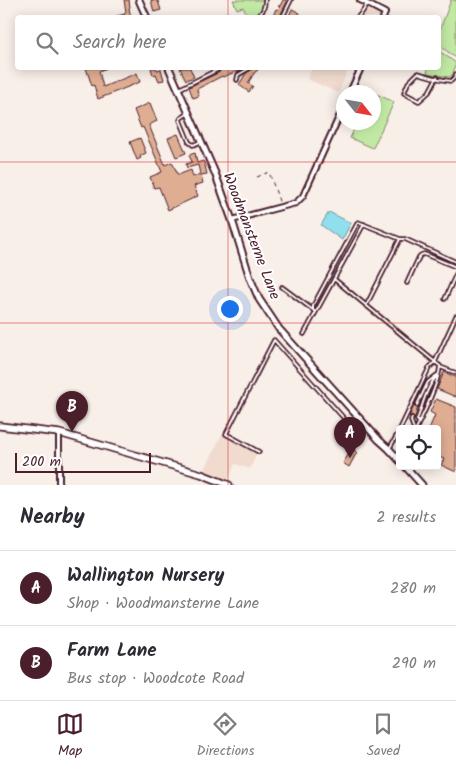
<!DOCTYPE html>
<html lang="en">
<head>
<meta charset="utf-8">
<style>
	body { margin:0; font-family:Kalam,sans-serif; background:#f7f7f7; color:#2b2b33 }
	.controls { position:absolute; right:15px; bottom:15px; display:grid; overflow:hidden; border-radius:5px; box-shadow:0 2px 12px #0003 }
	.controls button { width:45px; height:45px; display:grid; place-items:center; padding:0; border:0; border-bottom:1px solid #e1e1e2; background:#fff; color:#2b2b33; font:25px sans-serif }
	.compass { position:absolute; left:336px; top:85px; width:45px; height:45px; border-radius:50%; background:#fff; box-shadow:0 2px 12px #0003; rotate:121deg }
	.scale { position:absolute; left:15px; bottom:12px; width:136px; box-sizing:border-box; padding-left:5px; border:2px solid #4a1f2b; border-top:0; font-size:14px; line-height:18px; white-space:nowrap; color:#4a1f2b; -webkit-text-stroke:4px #fff; paint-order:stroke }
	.you { position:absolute; left:229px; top:308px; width:18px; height:18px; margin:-12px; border:4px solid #fff; border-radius:50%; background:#1a73e8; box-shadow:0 0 0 8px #1a73e833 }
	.badge { display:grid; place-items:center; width:32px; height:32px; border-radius:50%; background:#4a1f2b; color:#fff; font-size:16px; font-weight:700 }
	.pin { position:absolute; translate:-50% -41px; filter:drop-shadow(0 1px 2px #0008) }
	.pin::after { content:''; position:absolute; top:26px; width:18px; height:15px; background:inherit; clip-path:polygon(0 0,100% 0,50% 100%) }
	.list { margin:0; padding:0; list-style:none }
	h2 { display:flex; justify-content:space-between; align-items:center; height:65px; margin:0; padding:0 20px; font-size:21px }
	h2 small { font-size:16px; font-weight:400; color:#7c7c81 }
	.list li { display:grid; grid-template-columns:32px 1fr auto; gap:15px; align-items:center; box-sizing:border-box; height:75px; padding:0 20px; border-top:1px solid #e1e1e2 }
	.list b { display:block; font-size:19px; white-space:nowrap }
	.list p { margin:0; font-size:16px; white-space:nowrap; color:#7c7c81 }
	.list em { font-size:16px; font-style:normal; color:#7c7c81 }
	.icon { flex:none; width:28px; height:28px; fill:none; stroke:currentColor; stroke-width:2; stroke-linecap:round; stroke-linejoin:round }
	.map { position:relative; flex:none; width:456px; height:485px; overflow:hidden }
	.search { position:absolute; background:#fff; box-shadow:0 2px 12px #0003; left:15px; right:15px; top:15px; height:55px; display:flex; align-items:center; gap:12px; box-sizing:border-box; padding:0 18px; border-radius:5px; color:#7c7c81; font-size:19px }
	.sheet { height:215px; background:#fff }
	nav { display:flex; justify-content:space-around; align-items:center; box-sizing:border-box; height:70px; border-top:1px solid #e1e1e2; background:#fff; font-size:14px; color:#7c7c81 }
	nav a { display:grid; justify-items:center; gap:2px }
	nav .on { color:#4a1f2b }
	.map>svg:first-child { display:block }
</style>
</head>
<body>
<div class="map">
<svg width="456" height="485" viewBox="0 0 456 485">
	<rect width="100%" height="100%" fill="#f9efe9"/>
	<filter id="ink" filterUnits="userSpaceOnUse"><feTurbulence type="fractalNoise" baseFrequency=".02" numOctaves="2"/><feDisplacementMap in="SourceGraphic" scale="10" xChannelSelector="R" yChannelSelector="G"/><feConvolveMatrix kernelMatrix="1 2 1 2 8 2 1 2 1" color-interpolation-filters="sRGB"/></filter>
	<g filter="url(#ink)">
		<path fill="#f1dbcf" d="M 367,5 L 381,13 L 379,17 L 356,18 Z
			M 312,68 L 357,68 L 348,70 L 338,93 L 307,79 Z
			M 222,434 L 257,453 L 250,469 L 235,464 L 228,481 L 204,471 Z"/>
		<path fill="#c1e9a4" stroke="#868468" d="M 233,0 L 264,0 C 262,12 259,13 248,17 L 243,7 L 237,9 Z
			M 451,0 L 456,0 L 456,58 L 439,45 L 439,32 Z
			M 439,51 L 456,63 L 453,74 L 449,77 L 427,73 L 428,68 L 438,68 Z
			M 374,93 L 394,102 L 373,148 L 350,138 L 357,123 L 374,122 Z"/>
		<path fill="#8fdfec" stroke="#73929f" d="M 329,212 L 351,223 L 342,240 L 321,225 Z"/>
		<path fill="#dfad92" stroke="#4a1f2b" d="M 124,0 L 129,0 L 130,7 L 129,8 L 131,18 L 117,18 L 117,16 L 125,14 L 124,13 L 126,12 Z
			M 151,0 L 158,1 L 161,10 L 154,12 Z
			M 283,0 L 288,0 L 279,18 L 272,18 L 276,9 L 278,10 L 280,7 L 278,6 L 280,6 Z
			M 292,9 L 300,13 L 298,18 L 288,18 Z
			M 86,68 L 107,68 L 99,71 L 103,87 L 137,73 L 140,82 L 98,99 L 94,85 L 92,86 Z
			M 151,68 L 156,68 L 157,70 L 161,69 L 164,80 L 159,81 L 156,74 L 153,75 Z
			M 180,68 L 190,68 L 194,77 L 186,80 Z
			M 218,68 L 245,68 L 223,77 L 222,76 L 197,89 L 197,90 L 199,96 L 193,98 L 189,87 L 220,72 Z
			M 254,68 L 256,68 L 258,70 L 255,72 L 248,83 L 253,86 L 249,92 L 239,85 L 246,73 Z
			M 150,103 L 157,121 L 149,125 L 165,165 L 172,162 L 178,175 L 191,170 L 193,177 L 200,174 L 198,165 L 187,168 L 186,164 L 192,162 L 189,155 L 195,153 L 197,163 L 203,161 L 204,162 L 207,174 L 201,175 L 203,183 L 194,186 L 198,196 L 168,210 L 159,187 L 154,188 L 150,177 L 162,172 L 143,127 L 141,128 L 134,110 Z
			M 178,134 L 186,153 L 176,157 L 168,138 Z
			M 140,138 L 146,153 L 140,156 L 141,158 L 137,160 L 130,142 Z
			M 444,372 L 456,377 L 456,397 L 437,389 Z
			M 436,399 L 456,407 L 456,472 L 441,465 L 444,459 L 437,456 L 437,429 L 429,429 L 435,415 L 430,412 Z
			M 414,406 L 416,408 L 418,407 L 415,417 L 415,418 L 412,415 L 409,417 Z
			M 352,449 L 357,452 L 349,467 L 343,463 Z"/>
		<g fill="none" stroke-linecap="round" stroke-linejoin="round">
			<defs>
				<path id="lane" d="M 256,18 C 262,14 265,7 265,0
					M 282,18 L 291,0
					M 357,18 L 363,11 L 367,4
					M 437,77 L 429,92 L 419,101 L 404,93 L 408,83 L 418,73 C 428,76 440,80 451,81 L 455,77 L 456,74
					M 237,80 L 238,75 L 250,68
					M 179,89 L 217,70
					M 189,113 L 181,118 L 180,120 L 189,142 L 193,145 L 200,142
					M 364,224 L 316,312 L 313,310 L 313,306 L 358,222 L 400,239 L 405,239 L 456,262
					M 334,279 L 440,366 C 439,383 424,413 416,429
					M 407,283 L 419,257 L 421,255 L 424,254 L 456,267
					M 282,287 L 313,310
					M 445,299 L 456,274
					M 366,306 L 400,239
					M 304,334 L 316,312
					M 440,367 L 456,373
					M 417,405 L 428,382 L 437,375
					M 412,418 L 411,421 L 414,429
					M 419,422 L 417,420 C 423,405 426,387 438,375
					M 400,429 L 429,368 L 435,362 L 456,316
					M 389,449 L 400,430
					M 259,452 L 226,434 L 274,340 L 357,433 L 364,427"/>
				<path id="street" d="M 360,0 L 385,13 L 383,18
					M 350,92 L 361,68
					M 232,220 L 292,204 L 296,203 L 303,196 L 344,106
					M 59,485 L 59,433"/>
				<path id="secondary" d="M 139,0 L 147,18
					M 169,68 L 215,173 L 232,220 L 250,278 L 259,299 L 279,329 L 379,440 L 389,449 L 400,461
					M 405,466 L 422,485"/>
				<path id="primary" d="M 0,426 L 59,433 L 201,474 L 229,485"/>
			</defs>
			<use href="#lane" stroke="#4a1f2b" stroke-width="5.5"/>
			<use href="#street" stroke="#4a1f2b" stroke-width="8"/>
			<use href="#secondary" stroke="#4a1f2b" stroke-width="9"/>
			<use href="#primary" stroke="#4a1f2b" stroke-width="9"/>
			<path stroke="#4a1f2b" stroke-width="1" stroke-dasharray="4 4" stroke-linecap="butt" d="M 257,177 L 269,172 L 280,204"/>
			<use href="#lane" stroke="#fff" stroke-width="2"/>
			<use href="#street" stroke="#fff" stroke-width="4"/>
			<use href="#secondary" stroke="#fff" stroke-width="5"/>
			<use href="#primary" stroke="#fff" stroke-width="5.5"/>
		</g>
	</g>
	<path fill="none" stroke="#d62828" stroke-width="1" stroke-opacity="0.55" d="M 228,0 L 228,18M 228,68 L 228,485M 0,162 L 456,162M 0,323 L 456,323"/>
	<g text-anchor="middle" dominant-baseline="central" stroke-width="4" stroke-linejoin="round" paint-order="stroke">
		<g font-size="15" fill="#4a1f2b" stroke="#fff">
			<text transform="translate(251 236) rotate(69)">Woodmansterne Lane</text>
		</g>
	</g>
</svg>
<div class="controls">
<button><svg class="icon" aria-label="locate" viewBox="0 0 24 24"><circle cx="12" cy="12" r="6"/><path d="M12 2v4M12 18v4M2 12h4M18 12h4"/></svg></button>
</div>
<svg class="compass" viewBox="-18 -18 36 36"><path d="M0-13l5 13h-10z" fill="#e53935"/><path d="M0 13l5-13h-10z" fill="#7c7c81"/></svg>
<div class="scale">200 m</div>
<div class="you"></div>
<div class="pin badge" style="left:350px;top:458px">A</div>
<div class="pin badge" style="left:72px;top:432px">B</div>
<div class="search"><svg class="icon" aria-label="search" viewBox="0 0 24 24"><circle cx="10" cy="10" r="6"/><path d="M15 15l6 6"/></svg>Search here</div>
</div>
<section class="sheet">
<h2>Nearby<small>2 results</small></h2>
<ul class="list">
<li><span class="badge">A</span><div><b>Wallington Nursery</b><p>Shop · Woodmansterne Lane</p></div><em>280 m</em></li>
<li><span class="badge">B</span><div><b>Farm Lane</b><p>Bus stop · Woodcote Road</p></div><em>290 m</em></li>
</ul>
</section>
<nav>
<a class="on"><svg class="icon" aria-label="map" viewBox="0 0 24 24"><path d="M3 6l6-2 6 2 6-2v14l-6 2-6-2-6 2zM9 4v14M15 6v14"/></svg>Map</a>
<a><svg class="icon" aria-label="directions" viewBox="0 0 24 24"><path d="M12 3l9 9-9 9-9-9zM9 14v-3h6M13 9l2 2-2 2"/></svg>Directions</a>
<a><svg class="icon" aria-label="saved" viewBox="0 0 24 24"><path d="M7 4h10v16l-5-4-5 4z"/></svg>Saved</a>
</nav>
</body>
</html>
